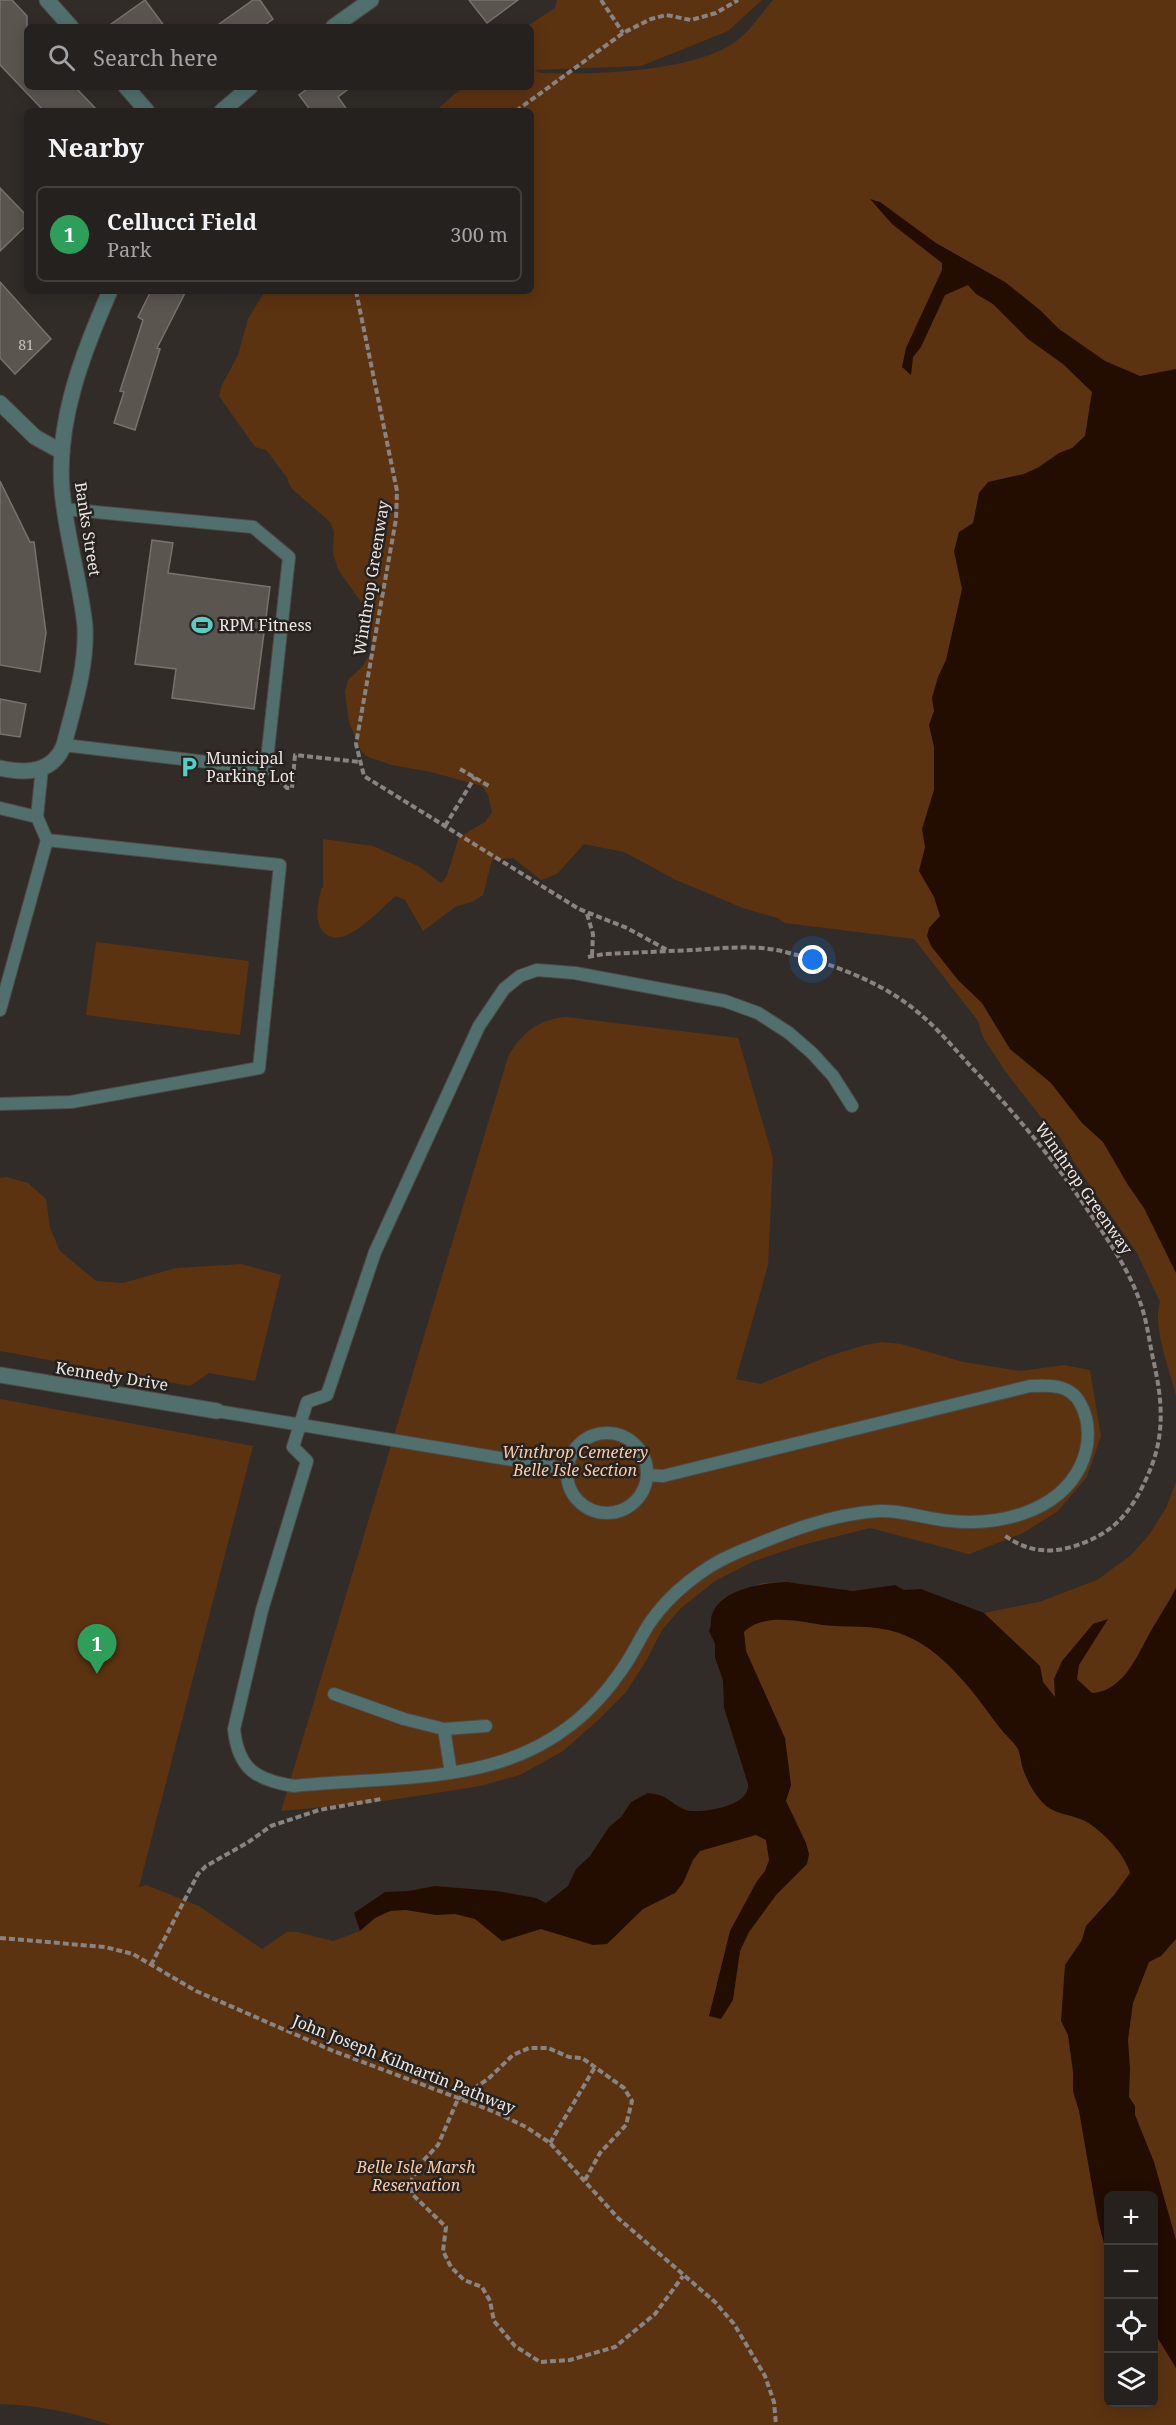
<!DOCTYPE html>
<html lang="en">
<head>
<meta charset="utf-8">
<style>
	body { margin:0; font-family:"Noto Serif",serif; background:#2d2927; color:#f1f3f6 }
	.controls { position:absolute; right:18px; bottom:18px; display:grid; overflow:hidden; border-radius:9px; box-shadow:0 3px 15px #0003 }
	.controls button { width:54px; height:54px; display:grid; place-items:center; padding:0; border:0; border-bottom:2px solid #423e3c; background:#25211e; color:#f1f3f6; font:30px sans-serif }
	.you { position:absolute; left:813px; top:960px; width:21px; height:21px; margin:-15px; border:4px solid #fff; border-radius:50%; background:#1a73e8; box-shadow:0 0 0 9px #1a73e833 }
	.badge { display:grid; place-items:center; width:39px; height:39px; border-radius:50%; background:#d93025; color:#fff; font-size:20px; font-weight:700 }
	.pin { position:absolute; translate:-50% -50px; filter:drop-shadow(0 2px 3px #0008) }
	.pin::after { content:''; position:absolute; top:32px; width:21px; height:18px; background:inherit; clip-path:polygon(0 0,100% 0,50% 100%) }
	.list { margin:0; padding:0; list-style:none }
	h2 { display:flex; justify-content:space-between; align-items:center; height:78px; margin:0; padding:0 24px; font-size:26px }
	h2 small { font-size:20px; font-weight:400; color:#a3a3a4 }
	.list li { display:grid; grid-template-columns:39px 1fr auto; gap:18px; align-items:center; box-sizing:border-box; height:96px; margin:0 12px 12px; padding:0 12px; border:2px solid #423e3c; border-radius:9px }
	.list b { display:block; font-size:22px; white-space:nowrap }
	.list p { margin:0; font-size:20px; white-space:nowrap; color:#a3a3a4 }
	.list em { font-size:20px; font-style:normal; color:#a3a3a4 }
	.icon { flex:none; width:33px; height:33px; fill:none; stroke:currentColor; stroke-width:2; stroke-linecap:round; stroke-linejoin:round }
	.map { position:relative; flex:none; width:1176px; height:2425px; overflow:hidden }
	.search { position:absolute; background:#25211e; box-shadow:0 3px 15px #0003; left:24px; top:24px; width:510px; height:66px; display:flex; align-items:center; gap:15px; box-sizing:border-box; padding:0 21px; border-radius:9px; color:#a3a3a4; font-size:22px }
	.panel { position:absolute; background:#25211e; box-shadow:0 3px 15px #0003; left:24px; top:108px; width:510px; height:186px; border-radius:9px }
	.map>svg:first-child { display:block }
</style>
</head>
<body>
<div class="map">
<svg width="1176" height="2425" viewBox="0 0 1176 2425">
	<rect width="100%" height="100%" fill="#312c28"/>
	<path fill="#5c3311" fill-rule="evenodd" d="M 557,0 L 762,0 L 728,31 L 641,66 L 534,70 L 541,73 C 591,75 690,72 732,44 C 750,32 759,16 773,0 L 1176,0 L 1176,1396 C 1170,1370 1152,1327 1160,1302 L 1137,1253 L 1074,1162 L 1060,1137 L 1040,1116 L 1005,1071 L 983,1037 L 978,1021 L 914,939 L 785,923 L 777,918 L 743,908 L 676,880 L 624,852 L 584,844 L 557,874 L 541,880 L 513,858 L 492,860 L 483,895 L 474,901 L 455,907 L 423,931 L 405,900 L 396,896 C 381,907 338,960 320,927 C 315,917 318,897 323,886 L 323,839 L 373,846 L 418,866 L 441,883 L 446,878 L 459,837 L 485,822 L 492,812 L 488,795 L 482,786 L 431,772 L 392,765 L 368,757 L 361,751 L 349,722 L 345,692 L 348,680 L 362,667 L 372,651 L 371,636 L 364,606 L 339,571 L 333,554 L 334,532 L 330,522 L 291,488 L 286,476 L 266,450 L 255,447 L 219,396 L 222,385 L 238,355 L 248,319 L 265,291 L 531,291 L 531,111 L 435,111 L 463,87 L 531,87 L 531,27 L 526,27 L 555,8 Z
		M 96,942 L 249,961 L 240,1035 L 86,1015 Z
		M 566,1017 L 738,1038 L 773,1158 L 768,1265 L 736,1379 L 760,1384 L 829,1356 L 865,1345 L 882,1342 L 901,1344 L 963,1362 L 1020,1371 L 1064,1365 L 1090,1370 L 1101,1436 L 1087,1477 L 1058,1511 L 1023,1533 L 969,1554 L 870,1528 L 802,1545 L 754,1561 L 715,1581 L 681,1608 L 662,1630 L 646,1661 L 626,1692 L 597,1721 L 563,1751 L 520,1775 L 480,1786 L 430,1794 L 377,1802 L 281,1811 L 508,1057 C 521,1033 539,1019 566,1017 Z
		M 7,1177 L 28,1183 L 46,1199 L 50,1228 L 60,1251 L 96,1281 L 123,1283 L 176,1268 L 242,1264 L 281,1275 L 255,1381 L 209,1373 L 190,1386 L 0,1351 L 0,1178 Z
		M 0,1399 L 253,1446 L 139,1887 L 146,1885 L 199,1906 L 262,1949 L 287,1932 L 297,1932 L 333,1941 L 360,1931 L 354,1913 L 385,1892 L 408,1891 L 435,1886 L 497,1891 L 536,1898 L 546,1903 L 568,1886 L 576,1869 L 590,1856 L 609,1827 L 621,1817 L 631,1802 L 648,1793 C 653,1794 658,1794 662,1796 C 672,1800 679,1810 691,1811 C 707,1812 750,1806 748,1784 L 724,1708 L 723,1680 L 715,1658 L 715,1644 L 709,1631 L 712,1624 L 712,1613 L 723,1600 L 762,1583 L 787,1582 L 853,1591 L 895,1585 L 904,1590 L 921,1589 L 984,1613 L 1039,1602 L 1097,1580 L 1130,1556 L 1149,1535 L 1166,1508 L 1176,1482 L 1176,2425 L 111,2425 C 74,2413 39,2405 0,2404 ZM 1108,2196 L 1154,2196 L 1154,2402 L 1108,2402 Z"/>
	<path fill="#230c00" d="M 870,199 L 880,202 L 936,243 L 1005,282 L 1040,310 L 1059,329 L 1105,361 L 1140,376 L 1176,369 L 1176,1273 L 1144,1208 L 1128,1185 L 1103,1142 L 1082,1123 L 1051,1083 L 1010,1049 L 982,1003 L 958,980 L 931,946 L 927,936 L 929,928 L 940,916 L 934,897 L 919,871 L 925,847 L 922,829 L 934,790 L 934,747 L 929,725 L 934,711 L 932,698 L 938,677 L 946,660 L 962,589 L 954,551 L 959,532 L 973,523 L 979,493 L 988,482 L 1024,474 L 1039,467 L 1059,453 L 1072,448 L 1085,436 L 1092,392 L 1063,364 L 1028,339 L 993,304 L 976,294 L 968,285 L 945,295 L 921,347 L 913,357 L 911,375 L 902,367 L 906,348 L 942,270 L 942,263 L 892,224 Z
		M 787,1582 L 853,1591 L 895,1585 L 904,1590 L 921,1589 L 984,1613 L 1040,1666 L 1043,1682 L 1055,1697 L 1054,1679 L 1062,1661 L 1093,1624 L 1108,1619 L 1079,1665 L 1077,1679 L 1092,1693 C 1125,1691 1138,1653 1152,1629 C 1160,1615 1169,1602 1176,1588 L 1176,1939 L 1161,1956 L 1149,1962 L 1133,2003 L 1128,2040 L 1130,2069 L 1129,2097 L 1135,2106 L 1135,2115 L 1154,2162 L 1176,2240 L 1176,2368 L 1154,2332 L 1154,2196 L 1108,2196 L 1108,2259 L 1098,2220 L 1079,2111 L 1073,2091 L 1073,2072 L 1068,2035 L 1061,2021 L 1065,1965 L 1082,1940 L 1086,1926 L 1114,1895 L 1130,1873 C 1125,1854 1101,1829 1083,1820 C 1068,1814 1053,1814 1042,1802 C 1033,1792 1026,1779 1022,1766 C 1021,1761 1020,1754 1018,1749 C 1013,1741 1005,1735 1000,1728 C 973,1692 943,1648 899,1633 C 874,1624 847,1628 822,1625 C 797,1621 763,1613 744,1632 L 746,1651 L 785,1738 L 791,1785 L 786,1801 L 806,1843 L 809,1854 L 807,1864 L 776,1895 L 749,1932 L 740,1951 L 733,2000 L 721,2019 L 709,2016 L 730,1931 L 757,1881 L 765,1871 L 769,1860 L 766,1840 L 756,1835 L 700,1851 L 693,1860 L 683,1883 L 675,1893 L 643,1909 L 607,1944 L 593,1945 L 541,1929 L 502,1941 L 475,1919 L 455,1914 L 436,1915 L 406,1910 L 390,1911 L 375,1918 L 360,1931 L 354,1913 L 385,1892 L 408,1891 L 435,1886 L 497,1891 L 536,1898 L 546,1903 L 568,1886 L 576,1869 L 590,1856 L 609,1827 L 621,1817 L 631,1802 L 648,1793 C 653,1794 658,1794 662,1796 C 672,1800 679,1810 691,1811 C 707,1812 750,1806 748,1784 L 724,1708 L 723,1680 L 715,1658 L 715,1644 L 709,1631 C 712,1625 710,1617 713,1612 C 724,1588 764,1583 787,1582 Z"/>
	<path fill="#5b5550" stroke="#78726d" stroke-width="1.5" d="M 0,0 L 12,0 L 27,16 L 27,87 L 75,87 L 98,111 L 44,111 L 0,65 Z
		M 145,0 L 165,27 L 107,27 Z
		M 253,0 L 260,0 L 273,19 L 262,27 L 215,27 Z
		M 469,0 L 518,0 L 487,23 Z
		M 310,87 L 351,87 L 338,97 L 348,111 L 311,111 L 299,95 Z
		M 0,188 L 27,216 L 27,225 L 0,251 Z
		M 0,282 L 51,339 L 15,374 L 0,358 Z
		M 151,291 L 186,291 L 157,348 L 160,349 L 135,430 L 114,423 L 124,392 L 120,391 L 143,320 L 138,317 Z
		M 0,481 L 30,542 L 34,542 L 46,633 L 40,672 L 0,665 Z
		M 152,540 L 173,543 L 168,573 L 270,587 L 254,709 L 172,698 L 176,669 L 135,664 Z
		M 0,699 L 26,704 L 20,737 L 0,734 Z"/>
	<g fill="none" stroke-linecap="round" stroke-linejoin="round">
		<defs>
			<path id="service" d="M 64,509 L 253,527 L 289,557 L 266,769 L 64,745
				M 0,808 L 37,817
				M 0,1010 L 47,840 L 37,817 L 42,768
				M 0,1104 L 71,1102 L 259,1068 L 280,865 L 47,840
				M 217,1411 L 567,1469
				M567 1473a40 40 0 1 1 80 0a40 40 0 1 1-80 0Z
				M 647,1475 L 663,1476 L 1030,1386 C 1049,1385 1070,1384 1080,1403 C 1091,1422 1090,1447 1080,1467 C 1057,1513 997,1526 950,1521 C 927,1519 903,1510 879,1511 C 829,1514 781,1534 736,1553 C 703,1567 669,1594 649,1624 C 640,1638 633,1654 623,1668 C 541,1791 422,1773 294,1786 C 256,1780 238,1769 234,1729 L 262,1610 L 307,1461 L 293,1447 L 307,1402 L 327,1395 L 375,1252 L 479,1026 L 504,989 L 520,976 L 537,970 L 575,973 L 725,1001 L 758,1013 L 789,1033 L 812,1053 L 833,1076 L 852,1106
				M 334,1694 L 404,1719 L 444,1729 L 486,1726
				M 444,1729 L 451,1773"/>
			<path id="minor" d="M 47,0 L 71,27
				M 126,87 L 147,111
				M 0,403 L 35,437 L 62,452
				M 0,1375 L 217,1411"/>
			<path id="tertiary" d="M 333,27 L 371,0
				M 222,111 L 250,87
				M 0,768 C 26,774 53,773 64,745 C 74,705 87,667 85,626 C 80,580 66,536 62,490 C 56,422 83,352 110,291"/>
		</defs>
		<use href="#service" stroke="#4f4a46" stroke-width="14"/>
		<use href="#minor" stroke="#4f4a46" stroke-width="17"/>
		<use href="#tertiary" stroke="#4f4a46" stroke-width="17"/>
		<path stroke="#898481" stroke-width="4" stroke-dasharray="6 3" stroke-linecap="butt" d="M 601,0 L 623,33
			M 516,111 L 623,33 L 651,19 L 666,15 L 691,20 L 716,13 L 738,0
			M 356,291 L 397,491 L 396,519 L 356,744 L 364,776 L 579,909 L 627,928 L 669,951
			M 460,769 L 489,786
			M 278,779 L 287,788 L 292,788 L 295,755 L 360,762
			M 445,826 L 475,777
			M 587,914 L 593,934 L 592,956
			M 588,957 L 604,954 C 634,953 664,951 694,950 C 726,948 758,944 789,953 C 832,964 879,981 914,1009 C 938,1028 956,1051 977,1073 C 1020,1119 1058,1165 1093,1218 C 1113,1247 1133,1277 1143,1311 C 1148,1328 1150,1346 1154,1363 C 1163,1404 1165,1438 1147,1477 C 1134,1506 1119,1528 1088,1541 C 1058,1554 1031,1555 1004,1535
			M 0,1938 L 105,1947 L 133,1954 L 196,1991 L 331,2050 L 495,2112 L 526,2127 L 550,2143 L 618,2218 L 715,2302 L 734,2324 L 765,2376 L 774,2402 L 776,2425
			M 151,1965 L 198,1874 L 206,1866 L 247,1843 L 271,1826 L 319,1810 L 381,1799
			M 550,2143 L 595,2067
			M 585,2180 L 600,2153 L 626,2125 L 632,2101 L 624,2088 L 582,2058 L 569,2057 L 548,2048 L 529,2048 L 513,2055 L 488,2079 L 458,2099 L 438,2145 L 422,2162 L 412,2179 L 412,2194 L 446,2227 L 443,2251 L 451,2267 L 464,2280 L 482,2287 L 490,2301 L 494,2321 L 515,2346 L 540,2362 L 570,2360 L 615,2347 L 655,2314 L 683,2276"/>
		<use href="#service" stroke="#51706d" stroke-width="12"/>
		<use href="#minor" stroke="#51706d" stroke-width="15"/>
		<use href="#tertiary" stroke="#51706d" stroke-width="15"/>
	</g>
	<defs>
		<symbol id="stadium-bare" viewBox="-9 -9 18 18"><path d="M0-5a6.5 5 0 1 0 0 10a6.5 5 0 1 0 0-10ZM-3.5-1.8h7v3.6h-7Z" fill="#56cec4" stroke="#27221e" stroke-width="2.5" paint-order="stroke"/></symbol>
		<symbol id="parking-bare" viewBox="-9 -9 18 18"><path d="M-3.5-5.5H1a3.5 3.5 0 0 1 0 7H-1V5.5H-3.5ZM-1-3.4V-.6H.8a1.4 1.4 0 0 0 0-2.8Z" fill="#56cec4" stroke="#27221e" stroke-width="2.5" paint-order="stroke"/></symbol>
	</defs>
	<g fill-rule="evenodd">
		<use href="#stadium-bare" x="187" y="610" width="30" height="30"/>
		<use href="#parking-bare" x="174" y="752" width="30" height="30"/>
	</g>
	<g text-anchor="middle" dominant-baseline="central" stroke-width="5" stroke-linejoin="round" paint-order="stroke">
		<g font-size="14" fill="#c7c2c0">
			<text x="26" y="344">81</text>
		</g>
		<g font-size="16" fill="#ebe7e5" stroke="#27221e">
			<text transform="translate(88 529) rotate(81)">Banks Street</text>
			<text transform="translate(371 578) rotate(-81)">Winthrop Greenway</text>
			<text transform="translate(1084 1188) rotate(55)">Winthrop Greenway</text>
			<text transform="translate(112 1376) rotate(9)">Kennedy Drive</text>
			<text transform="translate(404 2064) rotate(22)">John Joseph Kilmartin Pathway</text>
		</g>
		<g font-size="16" fill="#ebe7e5" stroke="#27221e" text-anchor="start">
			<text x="219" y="625">RPM Fitness</text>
			<text x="206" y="758">Municipal<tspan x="206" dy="18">Parking Lot</tspan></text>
		</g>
		<g font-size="16" font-style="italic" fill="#f7caaa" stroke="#27221e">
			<text x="575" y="1452">Winthrop Cemetery<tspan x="575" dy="18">Belle Isle Section</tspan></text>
			<text x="416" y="2167">Belle Isle Marsh<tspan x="416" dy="18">Reservation</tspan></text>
		</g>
	</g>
</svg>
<div class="controls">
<button>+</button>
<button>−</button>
<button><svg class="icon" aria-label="locate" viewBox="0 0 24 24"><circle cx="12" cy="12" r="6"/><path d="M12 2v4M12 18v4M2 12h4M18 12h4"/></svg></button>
<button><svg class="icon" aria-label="layers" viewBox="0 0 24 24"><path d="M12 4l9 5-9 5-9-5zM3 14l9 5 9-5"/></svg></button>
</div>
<div class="you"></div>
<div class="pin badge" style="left:97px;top:1674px;background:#2e9e5b">1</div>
<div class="search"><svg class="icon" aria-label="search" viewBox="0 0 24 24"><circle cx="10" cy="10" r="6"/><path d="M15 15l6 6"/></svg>Search here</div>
<section class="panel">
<h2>Nearby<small></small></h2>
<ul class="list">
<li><span class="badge" style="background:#2e9e5b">1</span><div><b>Cellucci Field</b><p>Park</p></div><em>300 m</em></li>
</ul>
</section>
</div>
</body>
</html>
